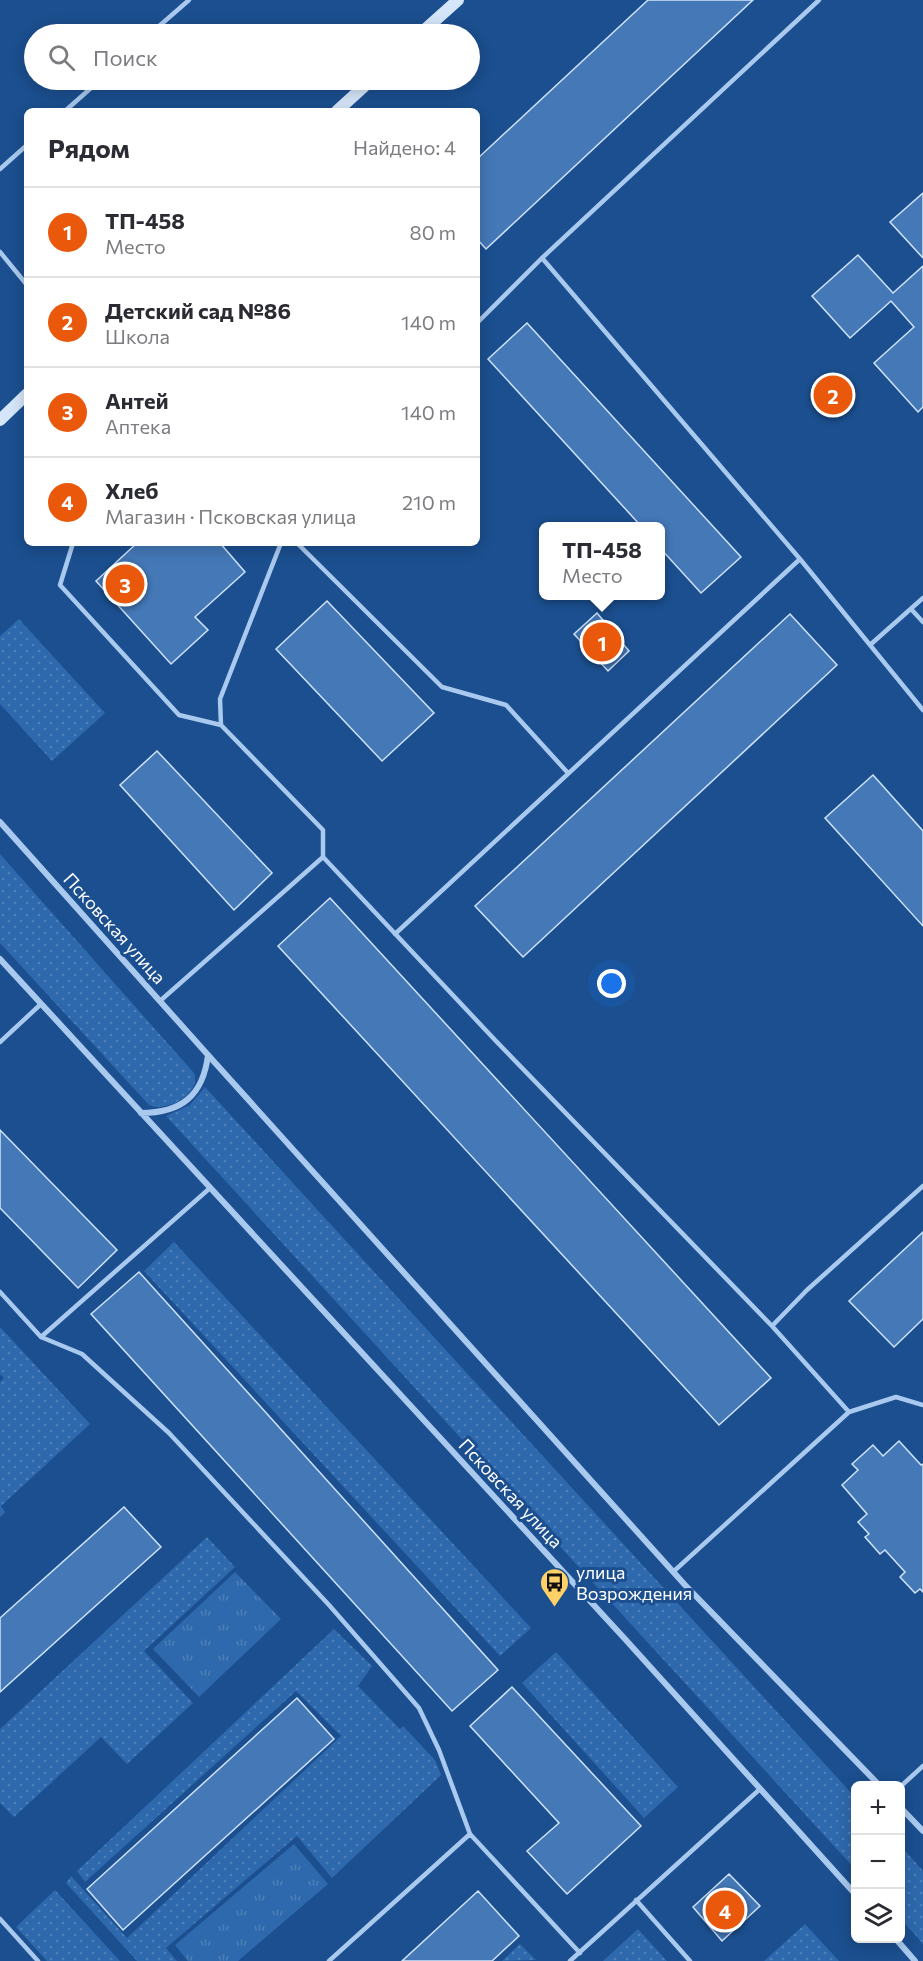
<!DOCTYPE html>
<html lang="ru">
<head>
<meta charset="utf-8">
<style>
	body { margin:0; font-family:Commissioner,sans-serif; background:#f2f2f3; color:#2b2b33 }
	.controls { position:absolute; right:18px; bottom:18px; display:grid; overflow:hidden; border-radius:9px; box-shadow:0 3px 15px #0003 }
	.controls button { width:54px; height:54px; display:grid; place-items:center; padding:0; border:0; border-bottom:2px solid #e1e1e2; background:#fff; color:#2b2b33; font:30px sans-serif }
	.you { position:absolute; left:612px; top:984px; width:21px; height:21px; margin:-15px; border:4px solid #fff; border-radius:50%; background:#1a73e8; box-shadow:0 0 0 9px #1a73e833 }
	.badge { display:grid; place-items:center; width:39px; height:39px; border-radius:50%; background:#ea580c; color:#fff; font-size:20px; font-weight:700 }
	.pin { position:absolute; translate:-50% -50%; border:3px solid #fff; box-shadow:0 2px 6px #0006 }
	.popup { position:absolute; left:539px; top:522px; width:126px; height:78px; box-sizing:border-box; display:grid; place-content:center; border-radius:9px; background:#fff; filter:drop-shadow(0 2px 4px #0005); font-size:20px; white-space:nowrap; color:#7c7c81 }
	.popup b { font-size:22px; color:#2b2b33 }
	.popup::after { content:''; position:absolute; left:50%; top:100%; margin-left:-12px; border:12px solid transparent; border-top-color:#fff }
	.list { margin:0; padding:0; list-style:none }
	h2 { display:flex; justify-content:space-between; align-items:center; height:78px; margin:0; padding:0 24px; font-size:26px }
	h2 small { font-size:20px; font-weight:400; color:#7c7c81 }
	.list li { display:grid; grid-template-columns:39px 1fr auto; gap:18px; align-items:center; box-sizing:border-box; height:90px; padding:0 24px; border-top:2px solid #e1e1e2 }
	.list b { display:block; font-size:22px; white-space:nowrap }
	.list p { margin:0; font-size:20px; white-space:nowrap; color:#7c7c81 }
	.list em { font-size:20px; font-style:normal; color:#7c7c81 }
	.icon { flex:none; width:33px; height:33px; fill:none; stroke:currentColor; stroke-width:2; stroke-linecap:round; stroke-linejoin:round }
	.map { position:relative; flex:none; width:923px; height:1961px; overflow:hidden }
	.search { position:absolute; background:#fff; box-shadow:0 3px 15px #0003; left:24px; top:24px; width:456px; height:66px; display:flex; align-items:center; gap:15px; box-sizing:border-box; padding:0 21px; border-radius:33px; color:#7c7c81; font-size:22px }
	.panel { position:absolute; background:#fff; box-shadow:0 3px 15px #0003; left:24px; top:108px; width:456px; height:438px; border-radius:9px }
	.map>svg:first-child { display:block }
</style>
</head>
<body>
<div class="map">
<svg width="923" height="1961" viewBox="0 0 923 1961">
	<defs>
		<pattern id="grass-dots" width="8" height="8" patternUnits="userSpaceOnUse" patternTransform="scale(1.5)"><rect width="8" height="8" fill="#2e69ad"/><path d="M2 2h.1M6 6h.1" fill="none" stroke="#4d80b9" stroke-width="1.8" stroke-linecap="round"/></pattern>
		<pattern id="park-tufts" width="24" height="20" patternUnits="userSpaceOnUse" patternTransform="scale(1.5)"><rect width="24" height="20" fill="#2e69ad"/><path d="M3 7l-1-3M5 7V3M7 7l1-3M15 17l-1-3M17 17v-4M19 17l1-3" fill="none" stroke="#4d80b9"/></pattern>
	</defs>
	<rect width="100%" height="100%" fill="#1b4f8f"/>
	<path fill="url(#grass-dots)" d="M 19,619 L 105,713 L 52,761 L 0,704 L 0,636 Z
		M 0,854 L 194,1073 C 202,1094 166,1113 149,1105 L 0,943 Z
		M 205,1087 L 855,1797 L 855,1869 L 166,1116 L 190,1105 Z
		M 174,1242 L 531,1628 L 500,1656 L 144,1271 Z
		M 0,1327 L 90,1424 L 1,1506 L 5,1512 L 0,1517 L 0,1382 L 4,1378 L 0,1374 Z
		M 207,1537 L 235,1567 L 144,1651 L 193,1703 L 127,1764 L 101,1737 L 14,1817 L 0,1803 L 0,1729 Z
		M 334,1629 L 372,1666 L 358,1686 L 400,1729 L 403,1726 L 435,1760 L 441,1775 L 332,1878 L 297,1836 L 166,1948 L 177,1961 L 137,1961 L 66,1883 L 71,1876 L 127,1938 L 341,1736 L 296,1691 L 85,1882 L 77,1871 Z
		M 556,1652 L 678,1787 L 644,1818 L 522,1683 Z
		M 901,1846 L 923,1871 L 923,1944 L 901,1919 Z
		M 55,1890 L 120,1961 L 47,1961 L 16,1927 Z
		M 805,1924 L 839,1961 L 764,1961 Z
		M 638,1929 L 667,1961 L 603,1961 Z
		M 520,1944 L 536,1960 L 502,1961 Z"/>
	<path fill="url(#park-tufts)" d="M 235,1572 L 281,1619 L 199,1697 L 153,1649 Z
		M 294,1844 L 328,1884 L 238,1961 L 188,1961 L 175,1945 Z"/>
	<path fill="#4478b7" stroke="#cfe3fa" stroke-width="1.5" d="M 648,0 L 753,0 L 486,249 L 477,239 L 477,159 Z
		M 923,193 L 923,258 L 890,222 Z
		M 858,255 L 893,293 L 923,266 L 923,407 L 918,412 L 874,363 L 914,327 L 891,301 L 850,338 L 812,296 Z
		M 527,323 L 741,557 L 701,593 L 660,548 L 660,526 L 641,526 L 488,359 Z
		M 137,543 L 220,543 L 245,572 L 195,617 L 208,630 L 171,664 L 96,581 Z
		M 327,601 L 434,713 L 382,761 L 276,649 Z
		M 597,613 L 629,651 L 608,671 L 574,634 Z
		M 790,614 L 837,665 L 523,957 L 475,906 Z
		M 157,751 L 272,873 L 234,910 L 120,785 Z
		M 873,775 L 923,831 L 923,926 L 825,818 Z
		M 330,898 L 771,1378 L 719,1425 L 278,946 Z
		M 0,1130 L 117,1250 L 78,1288 L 0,1208 Z
		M 923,1232 L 923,1319 L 894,1347 L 849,1301 Z
		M 139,1272 L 498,1670 L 452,1711 L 91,1314 Z
		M 899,1441 L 921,1465 L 923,1464 L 923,1592 L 920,1589 L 915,1593 L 900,1577 L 905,1572 L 885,1550 L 880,1554 L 865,1537 L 869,1534 L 858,1522 L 867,1514 L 842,1485 L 858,1470 L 852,1464 L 873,1445 L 883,1456 Z
		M 124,1507 L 161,1547 L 0,1692 L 0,1618 Z
		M 512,1687 L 641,1826 L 567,1894 L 527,1851 L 559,1823 L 470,1726 Z
		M 297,1698 L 334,1739 L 123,1930 L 87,1889 Z
		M 729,1874 L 760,1906 L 722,1941 L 693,1907 Z
		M 478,1891 L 519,1936 L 492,1961 L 402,1961 Z"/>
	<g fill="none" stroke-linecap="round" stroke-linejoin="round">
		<path stroke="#a9c9ee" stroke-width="4.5" d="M 150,34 L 189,0
			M 65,111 L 100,80
			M 0,169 L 27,145
			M 0,252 L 27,285
			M 542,258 L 800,559 L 923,710
			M 477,323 L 542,258 L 819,0
			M 73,543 L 60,585 L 179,715 L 221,725
			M 281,543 L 220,699 L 221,725 L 323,830 L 323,857 L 495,1040 L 772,1326 L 849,1412 L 673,1572
			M 297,543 L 442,687 L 506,705 L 568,773
			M 911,609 L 923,622
			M 870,645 L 923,598
			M 395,934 L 800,559
			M 160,1001 L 323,857
			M 0,1042 L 41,1004
			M 0,1292 L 41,1337 L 82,1354 L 169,1433 L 329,1605 L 419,1708 L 439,1750 L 470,1834 L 580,1953
			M 772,1326 L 807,1290 L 923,1186
			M 41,1337 L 210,1188
			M 849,1412 L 896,1397 L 923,1405
			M 900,1787 L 923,1766
			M 636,1900 L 690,1961
			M 0,1919 L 38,1961
			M 329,1961 L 470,1834
			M 570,1961 L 760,1789"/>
		<path stroke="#a9c9ee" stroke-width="6" d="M 0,822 L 208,1055 L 685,1585 L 880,1786
			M 0,959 L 625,1639 L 856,1895
			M 141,1113 C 181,1113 203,1096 208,1055
			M 900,1807 L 923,1831
			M 895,1938 L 915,1961"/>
		<path stroke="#d6e6fa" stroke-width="12" d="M 420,34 L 458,0
			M 337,111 L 371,80
			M 0,420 L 27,394"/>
	</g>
	<defs>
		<symbol id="bus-pin" viewBox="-11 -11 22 30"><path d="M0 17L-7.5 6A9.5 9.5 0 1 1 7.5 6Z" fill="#ffd166" stroke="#1b4f8f"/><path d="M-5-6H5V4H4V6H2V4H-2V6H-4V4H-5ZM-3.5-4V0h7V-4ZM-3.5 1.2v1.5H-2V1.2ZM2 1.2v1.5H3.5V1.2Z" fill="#111"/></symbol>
	</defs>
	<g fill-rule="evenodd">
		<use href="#bus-pin" x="538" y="1566" width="33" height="45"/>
	</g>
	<g text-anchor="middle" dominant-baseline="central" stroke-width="6" stroke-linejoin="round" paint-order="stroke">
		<g font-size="18" fill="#fff" stroke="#1b4f8f">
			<text transform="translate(115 928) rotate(48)">Псковская улица</text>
			<text transform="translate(511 1493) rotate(47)">Псковская улица</text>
		</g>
		<g font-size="18" fill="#fff" stroke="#1b4f8f" text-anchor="start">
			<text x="576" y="1572">улица<tspan x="576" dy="21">Возрождения</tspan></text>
		</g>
	</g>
</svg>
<div class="controls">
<button>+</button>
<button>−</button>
<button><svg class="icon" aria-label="layers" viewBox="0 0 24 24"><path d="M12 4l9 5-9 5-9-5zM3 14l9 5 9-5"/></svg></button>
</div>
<div class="you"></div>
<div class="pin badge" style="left:602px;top:642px">1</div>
<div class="popup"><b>ТП-458</b>Место</div>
<div class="pin badge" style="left:833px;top:395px">2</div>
<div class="pin badge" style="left:125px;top:584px">3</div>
<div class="pin badge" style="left:725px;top:1910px">4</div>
<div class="search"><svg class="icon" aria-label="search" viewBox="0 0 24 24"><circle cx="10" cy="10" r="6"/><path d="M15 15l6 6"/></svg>Поиск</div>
<section class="panel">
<h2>Рядом<small>Найдено: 4</small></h2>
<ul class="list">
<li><span class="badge">1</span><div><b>ТП-458</b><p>Место</p></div><em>80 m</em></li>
<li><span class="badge">2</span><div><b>Детский сад №86</b><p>Школа</p></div><em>140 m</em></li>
<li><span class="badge">3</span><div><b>Антей</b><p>Аптека</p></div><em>140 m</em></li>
<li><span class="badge">4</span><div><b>Хлеб</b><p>Магазин · Псковская улица</p></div><em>210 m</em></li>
</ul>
</section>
</div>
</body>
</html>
